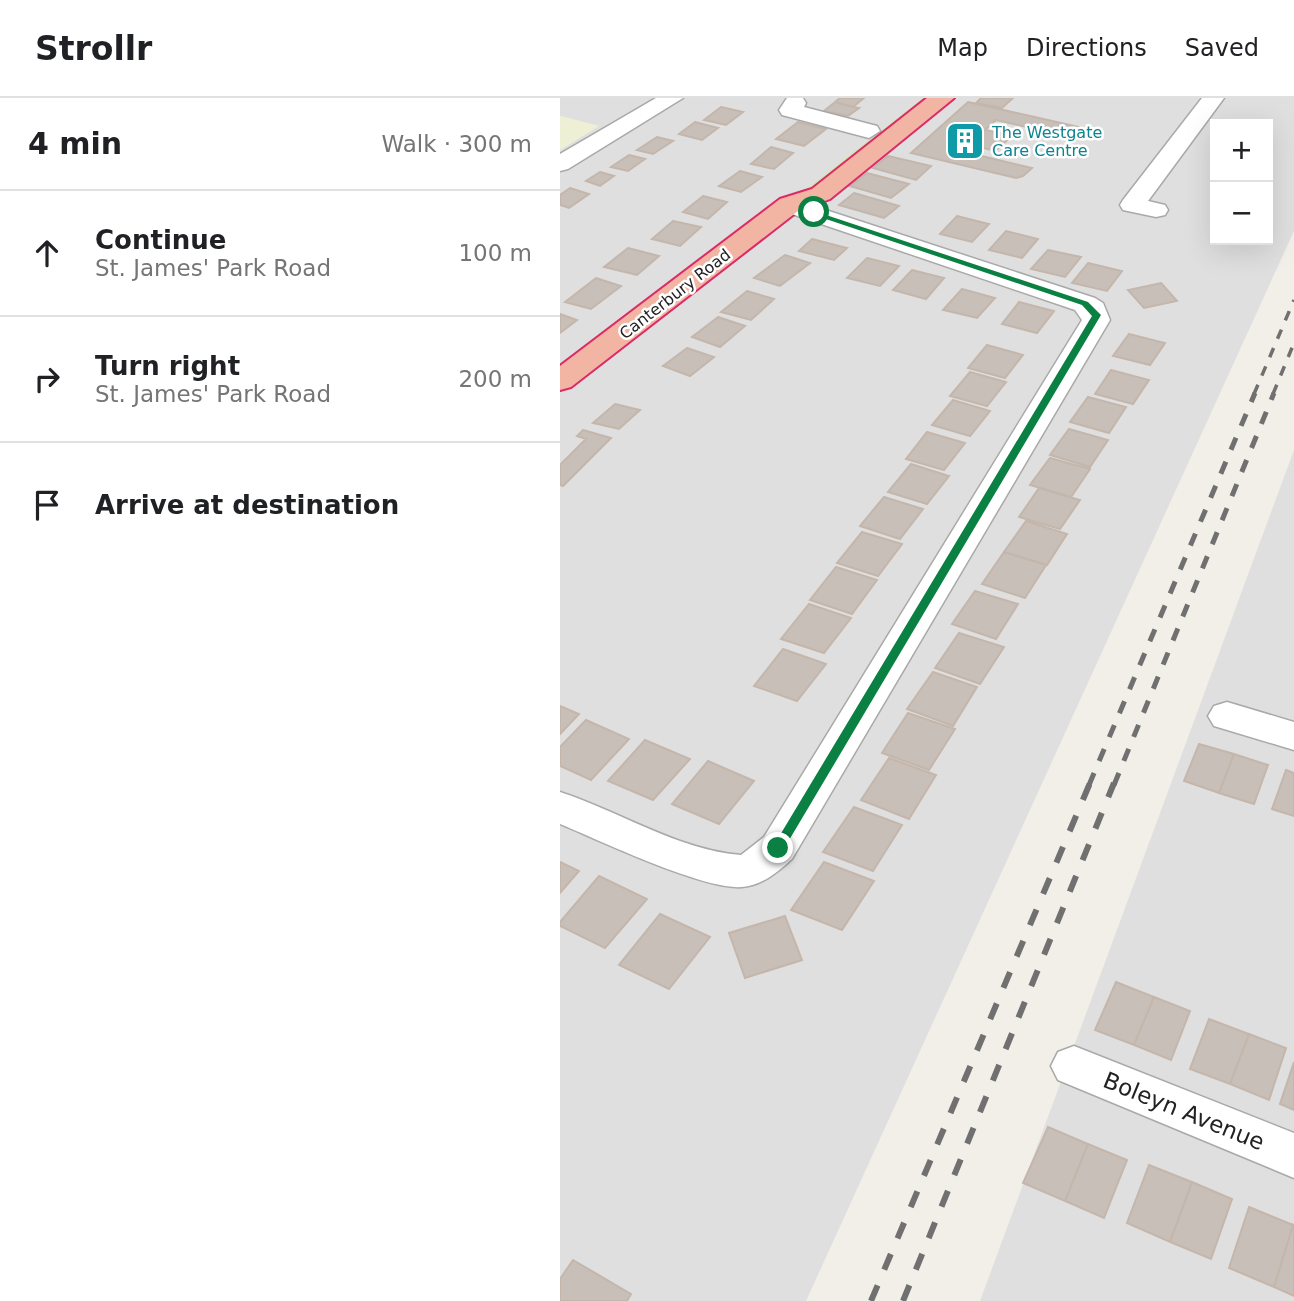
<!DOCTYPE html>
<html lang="en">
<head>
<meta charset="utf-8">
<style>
	body { margin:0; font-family:"DejaVu Sans",sans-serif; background:#f6f6f6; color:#202124 }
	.controls { position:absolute; right:21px; top:21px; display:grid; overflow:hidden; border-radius:0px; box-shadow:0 7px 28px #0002 }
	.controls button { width:63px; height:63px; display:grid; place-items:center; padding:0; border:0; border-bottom:2px solid #e0e0e0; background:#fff; color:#202124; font:35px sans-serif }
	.stop { position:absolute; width:21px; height:21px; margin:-16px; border:5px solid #0b8043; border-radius:50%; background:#fff }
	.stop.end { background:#0b8043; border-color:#fff; box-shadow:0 2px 7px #0008 }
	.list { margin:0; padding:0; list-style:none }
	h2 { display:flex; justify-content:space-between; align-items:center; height:91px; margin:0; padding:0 28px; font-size:30px }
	h2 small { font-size:23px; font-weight:400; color:#757577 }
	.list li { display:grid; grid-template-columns:46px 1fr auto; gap:21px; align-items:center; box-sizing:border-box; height:126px; padding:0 28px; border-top:2px solid #e0e0e0 }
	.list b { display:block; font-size:26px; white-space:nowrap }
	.list p { margin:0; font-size:23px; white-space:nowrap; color:#757577 }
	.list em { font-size:23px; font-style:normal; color:#757577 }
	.icon { flex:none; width:38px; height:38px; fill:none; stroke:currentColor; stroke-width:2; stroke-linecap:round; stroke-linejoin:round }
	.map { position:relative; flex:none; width:734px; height:1203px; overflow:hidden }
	header { display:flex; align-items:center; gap:42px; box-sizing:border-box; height:98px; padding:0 35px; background:#fff; border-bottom:2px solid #e0e0e0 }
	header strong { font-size:33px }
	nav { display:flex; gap:38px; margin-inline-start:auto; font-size:24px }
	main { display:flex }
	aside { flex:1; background:#fff }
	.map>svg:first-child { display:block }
</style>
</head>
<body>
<header>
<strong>Strollr</strong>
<nav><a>Map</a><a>Directions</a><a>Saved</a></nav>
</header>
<main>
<aside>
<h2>4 min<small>Walk · 300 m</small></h2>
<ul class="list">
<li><svg class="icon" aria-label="ahead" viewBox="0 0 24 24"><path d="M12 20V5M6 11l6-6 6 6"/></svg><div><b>Continue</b><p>St. James' Park Road</p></div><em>100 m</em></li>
<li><svg class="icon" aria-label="right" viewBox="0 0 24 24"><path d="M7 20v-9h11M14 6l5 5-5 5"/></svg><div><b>Turn right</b><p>St. James' Park Road</p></div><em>200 m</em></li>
<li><svg class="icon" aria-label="arrive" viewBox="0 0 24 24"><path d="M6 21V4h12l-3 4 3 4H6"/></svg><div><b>Arrive at destination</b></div></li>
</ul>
</aside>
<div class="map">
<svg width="734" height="1203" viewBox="0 0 734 1203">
	<rect width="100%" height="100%" fill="#f2efe9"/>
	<path fill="#e0dfdf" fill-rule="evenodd" d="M 0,0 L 734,0 L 734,133 L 246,1203 L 0,1203 L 0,52 L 38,28 L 0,18 ZM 655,26 L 708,26 L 708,142 L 655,142 Z
		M 734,352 L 734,1203 L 420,1203 Z"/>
	<path fill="#eef0d5" d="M 0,18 L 39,28 L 0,52 Z"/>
	<path fill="#cdebb0" d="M 363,0 L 372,0 L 251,94 L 245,92 Z"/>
	<path fill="#c7bfb8" stroke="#c4b6ab" stroke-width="2" d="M 280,0 L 304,0 L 293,9 L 275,4 Z
		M 421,0 L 453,0 L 442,10 L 416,5 Z
		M 275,4 L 293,9 L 299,10 L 288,18 L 264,13 Z
		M 408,4 L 519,29 L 510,39 L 436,22 L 425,32 L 452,38 L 435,53 L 412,47 L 405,54 L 472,70 L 463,78 L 456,80 L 351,55 Z
		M 161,9 L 183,14 L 166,27 L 144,22 Z
		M 135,24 L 158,30 L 142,42 L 119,36 Z
		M 238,24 L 266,31 L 244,48 L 216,41 Z
		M 97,39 L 113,43 L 93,56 L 77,52 Z
		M 211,49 L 233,55 L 214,71 L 191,66 Z
		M 69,57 L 85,61 L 68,73 L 51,69 Z
		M 328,58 L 371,68 L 356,82 L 313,70 Z
		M 180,73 L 202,79 L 181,94 L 159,88 Z
		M 40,74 L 54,78 L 40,88 L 26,83 Z
		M 307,75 L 349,86 L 331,100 L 290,88 Z
		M 10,90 L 29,96 L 9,110 L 0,107 L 0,97 Z
		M 294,95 L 339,108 L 324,120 L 279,107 Z
		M 143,98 L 167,104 L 148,121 L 123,114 Z
		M 397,118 L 429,126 L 412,144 L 380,136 Z
		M 113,123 L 141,129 L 120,148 L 92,141 Z
		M 446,133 L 478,141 L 462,160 L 429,152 Z
		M 252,141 L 287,150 L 274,162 L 239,153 Z
		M 68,150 L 99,158 L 77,177 L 44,169 Z
		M 488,152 L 521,159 L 505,179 L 471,171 Z
		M 225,157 L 250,165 L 220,188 L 194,180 Z
		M 307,160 L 339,168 L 320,188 L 287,180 Z
		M 528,165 L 562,173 L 547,193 L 512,185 Z
		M 352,172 L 384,180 L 366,201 L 333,192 Z
		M 36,180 L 61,188 L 31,211 L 5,204 Z
		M 601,185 L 617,203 L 584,210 L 568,192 Z
		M 402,191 L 435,200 L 417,220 L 383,212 Z
		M 187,193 L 214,201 L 191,222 L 161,214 Z
		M 459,204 L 494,213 L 477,235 L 442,226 Z
		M 0,216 L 17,222 L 0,235 Z
		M 158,219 L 185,228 L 160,249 L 132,239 Z
		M 569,236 L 605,245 L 590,267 L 553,258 Z
		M 427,247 L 463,257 L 445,280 L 408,270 Z
		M 127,250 L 154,259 L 130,278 L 103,268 Z
		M 551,272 L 589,282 L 573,306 L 535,296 Z
		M 410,274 L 446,284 L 427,308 L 390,298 Z
		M 528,299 L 566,309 L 549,335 L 510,324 Z
		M 393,302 L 430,313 L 410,338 L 372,327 Z
		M 55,306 L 80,312 L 59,331 L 33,325 Z
		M 509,331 L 548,342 L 530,369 L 490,357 Z
		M 23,332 L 51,340 L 3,388 L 0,387 L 0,367 L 26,341 L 17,338 Z
		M 367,334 L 405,345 L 384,372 L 346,361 Z
		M 490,360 L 530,371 L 511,399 L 470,387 Z
		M 351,366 L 389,378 L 367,406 L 328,394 Z
		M 479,390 L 520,402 L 500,431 L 459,419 Z
		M 324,399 L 363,411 L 340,441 L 300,428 Z
		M 466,423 L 507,436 L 487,467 L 444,454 Z
		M 302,434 L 342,446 L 318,478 L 277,465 Z
		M 444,454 L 486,467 L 465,500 L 422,486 Z
		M 276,469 L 317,482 L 292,516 L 250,502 Z
		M 415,493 L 458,506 L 436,541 L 392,526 Z
		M 249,506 L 291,520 L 264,555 L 221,541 Z
		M 399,535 L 444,549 L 420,586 L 375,570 Z
		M 223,551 L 266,566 L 237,603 L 194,588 Z
		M 373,574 L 417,589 L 393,628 L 347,611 Z
		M 0,608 L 19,616 L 0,636 Z
		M 348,615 L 395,631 L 369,672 L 322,655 Z
		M 26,622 L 69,641 L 31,682 L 0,668 L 0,649 Z
		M 85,642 L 130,661 L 93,702 L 48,683 Z
		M 639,646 L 674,656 L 659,695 L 624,683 Z
		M 674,656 L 708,667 L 694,706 L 659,695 Z
		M 329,660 L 376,677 L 349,721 L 301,702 Z
		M 148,663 L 194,683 L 159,726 L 112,706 Z
		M 726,672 L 734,675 L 734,718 L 712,711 Z
		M 294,709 L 342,727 L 313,773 L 263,754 Z
		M 0,764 L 19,773 L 0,795 Z
		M 264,764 L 314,783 L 282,832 L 231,812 Z
		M 39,778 L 87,801 L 45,850 L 0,828 L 0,824 Z
		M 100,816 L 150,839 L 109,891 L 59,867 Z
		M 225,818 L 242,862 L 185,880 L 169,835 Z
		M 556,884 L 594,899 L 574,947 L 535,932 Z
		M 594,899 L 630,913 L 611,962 L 574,947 Z
		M 649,921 L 689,936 L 670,986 L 630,971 Z
		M 689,936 L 726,950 L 709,1002 L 670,986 Z
		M 734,964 L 734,1012 L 720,1006 Z
		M 488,1029 L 528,1046 L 505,1103 L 463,1085 Z
		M 528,1046 L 567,1062 L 544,1120 L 505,1103 Z
		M 589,1067 L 632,1084 L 610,1144 L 567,1125 Z
		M 632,1084 L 672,1101 L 651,1161 L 610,1144 Z
		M 689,1109 L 733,1127 L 714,1189 L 669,1170 Z
		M 733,1127 L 734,1128 L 734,1198 L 714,1189 Z
		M 13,1162 L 71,1196 L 67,1203 L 0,1203 L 0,1181 Z"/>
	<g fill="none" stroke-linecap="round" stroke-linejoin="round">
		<defs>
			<path id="minor" d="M 96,0 L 123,0 L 8,71 L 0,73 L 0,56 Z
				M 227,0 L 243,0 L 246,5 L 244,9 L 317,28 L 320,33 L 309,40 L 222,17 L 219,12 Z
				M 642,0 L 664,0 L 588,103 L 605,107 L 608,112 L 605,117 L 596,119 L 563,112 L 560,107 L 563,102 Z
				M 229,100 L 535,200 L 543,205 L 550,222 L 232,761 C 218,774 201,788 182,789 C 143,792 39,742 0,726 L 0,694 C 59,713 118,752 181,757 L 204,739 L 522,222 L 515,212 L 220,112 L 217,107 L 220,102 Z
				M 667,604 L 734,624 L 734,652 L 654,628 L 648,618 L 654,608 Z
				M 514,948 L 734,1035 L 734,1080 L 498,982 L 491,968 L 498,954 Z"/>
			<path id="trunk" d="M 367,0 L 394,0 L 270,101 L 238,113 L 11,289 L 0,292 L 0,268 L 220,101 L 252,91 Z"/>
		</defs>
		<use href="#minor" stroke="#a9a9a9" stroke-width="3"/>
		<use href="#trunk" stroke="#dc2a67" stroke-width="4"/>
		<use href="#minor" fill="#fff" fill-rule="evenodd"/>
		<use href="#trunk" fill="#f2b4a3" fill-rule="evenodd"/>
		<path stroke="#707070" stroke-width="3.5" stroke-dasharray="10 10" stroke-linecap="butt" d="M 694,296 L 734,202
			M 713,296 L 734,245"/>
		<path stroke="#707070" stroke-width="5" stroke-dasharray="13 13" stroke-linecap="butt" d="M 529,687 L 695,295
			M 554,687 L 714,295"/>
		<path stroke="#707070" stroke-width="6" stroke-dasharray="17 17" stroke-linecap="butt" d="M 311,1203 L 530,685
			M 343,1203 L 554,685"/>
	</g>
	<path fill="#0b8043" d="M 251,112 L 528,204 L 541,217 L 222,754 L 214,754 L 214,747 L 532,218 L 522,207 L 251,116 Z"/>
	<defs>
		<symbol id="building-square" viewBox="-11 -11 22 22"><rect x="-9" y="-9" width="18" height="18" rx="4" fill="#0f9aa8" stroke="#fff"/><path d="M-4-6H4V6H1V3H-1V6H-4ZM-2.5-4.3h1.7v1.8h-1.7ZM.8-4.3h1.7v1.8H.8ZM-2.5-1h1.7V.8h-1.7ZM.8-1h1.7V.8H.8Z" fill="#fff"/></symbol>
	</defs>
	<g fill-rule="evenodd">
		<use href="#building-square" x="383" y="21" width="44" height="44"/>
	</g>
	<g text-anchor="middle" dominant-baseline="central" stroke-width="5" stroke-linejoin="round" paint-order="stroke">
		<g font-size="16" fill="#0d838f" stroke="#fff" text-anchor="start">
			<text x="432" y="34">The Westgate<tspan x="432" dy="18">Care Centre</tspan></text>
		</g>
		<g font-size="16" fill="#222" stroke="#fff">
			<text transform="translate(115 196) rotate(-38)">Canterbury Road</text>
		</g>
		<g font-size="23" fill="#222" stroke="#fff">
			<text transform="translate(624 1013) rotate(22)">Boleyn Avenue</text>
		</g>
	</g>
</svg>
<div class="controls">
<button>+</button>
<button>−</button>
</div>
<div class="stop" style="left:254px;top:114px"></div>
<div class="stop end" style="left:218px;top:750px"></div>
</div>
</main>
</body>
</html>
